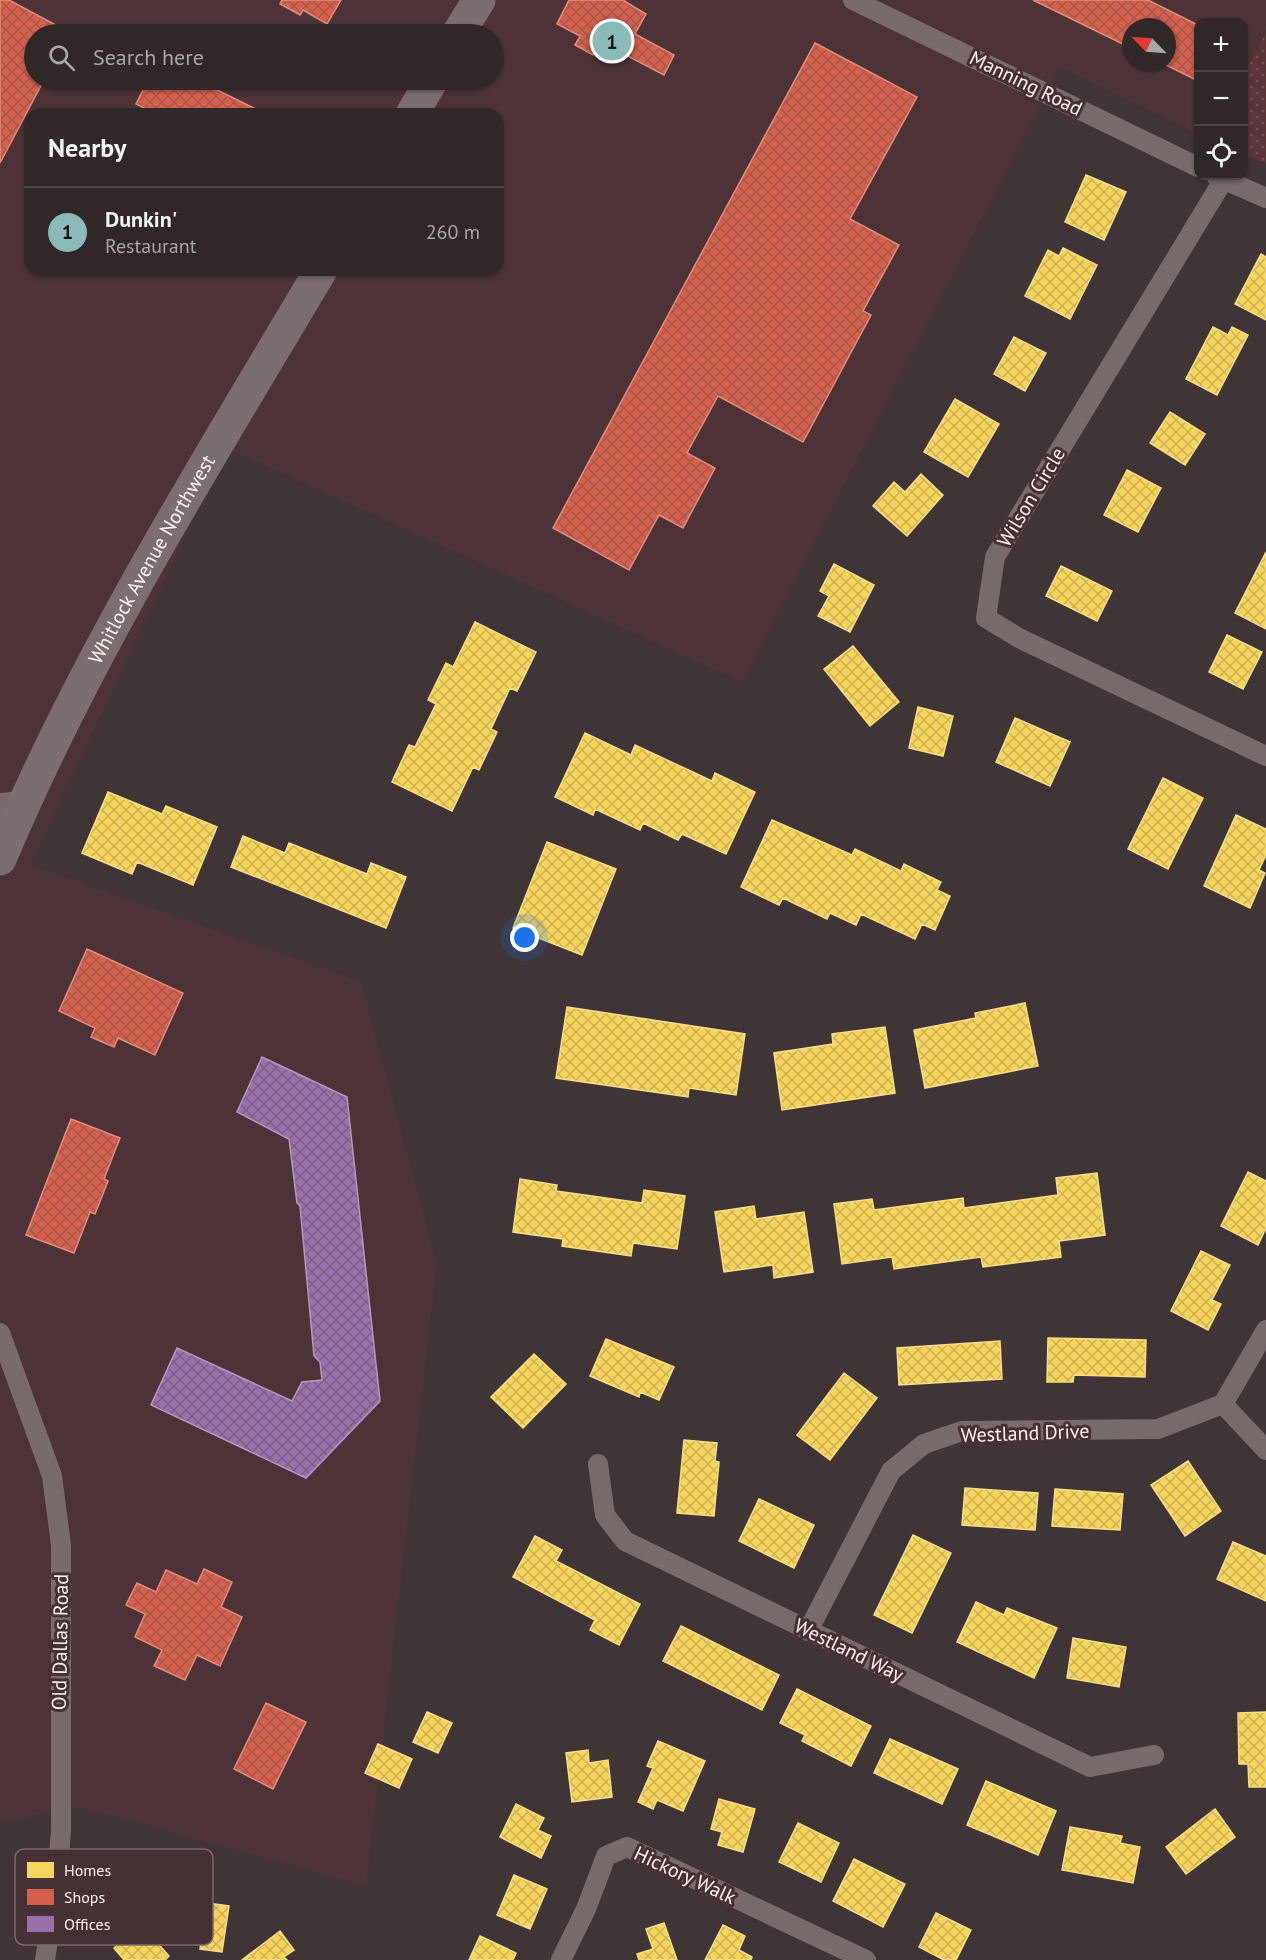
<!DOCTYPE html>
<html lang="en">
<head>
<meta charset="utf-8">
<style>
	body { margin:0; font-family:"PT Sans",sans-serif; background:#383030; color:#f1f3f6 }
	.controls { position:absolute; right:18px; top:18px; display:grid; overflow:hidden; border-radius:12px; box-shadow:0 2px 4px #0004 }
	.controls button { width:54px; height:54px; display:grid; place-items:center; padding:0; border:0; border-bottom:2px solid #4b4445; background:#302828; color:#f1f3f6; font:30px sans-serif }
	.compass { position:absolute; left:1122px; top:18px; width:54px; height:54px; border-radius:50%; background:#302828; box-shadow:0 2px 4px #0004; rotate:295deg }
	.you { position:absolute; left:525px; top:938px; width:21px; height:21px; margin:-15px; border:4px solid #fff; border-radius:50%; background:#1a73e8; box-shadow:0 0 0 9px #1a73e833 }
	.badge { display:grid; place-items:center; width:39px; height:39px; border-radius:50%; background:#8bbbb9; color:#111; font-size:20px; font-weight:700 }
	.pin { position:absolute; translate:-50% -50%; border:3px solid #fff; box-shadow:0 2px 6px #0006 }
	.list { margin:0; padding:0; list-style:none }
	h2 { display:flex; justify-content:space-between; align-items:center; height:78px; margin:0; padding:0 24px; font-size:26px }
	h2 small { font-size:20px; font-weight:400; color:#a8a6a8 }
	.list li { display:grid; grid-template-columns:39px 1fr auto; gap:18px; align-items:center; box-sizing:border-box; height:90px; padding:0 24px; border-top:2px solid #4b4445 }
	.list b { display:block; font-size:22px; white-space:nowrap }
	.list p { margin:0; font-size:20px; white-space:nowrap; color:#a8a6a8 }
	.list em { font-size:20px; font-style:normal; color:#a8a6a8 }
	.icon { flex:none; width:33px; height:33px; fill:none; stroke:currentColor; stroke-width:2; stroke-linecap:round; stroke-linejoin:round }
	.map { position:relative; flex:none; width:1266px; height:1960px; overflow:hidden }
	.search { position:absolute; background:#302828; box-shadow:0 2px 4px #0004; left:24px; top:24px; width:480px; height:66px; display:flex; align-items:center; gap:15px; box-sizing:border-box; padding:0 21px; border-radius:33px; color:#a8a6a8; font-size:22px }
	.panel { position:absolute; background:#302828; box-shadow:0 2px 4px #0004; left:24px; top:108px; width:480px; height:168px; border-radius:18px }
	.map>svg:first-child { display:block }
</style>
</head>
<body>
<div class="map">
<svg width="1266" height="1960" viewBox="0 0 1266 1960">
	<defs>
		<pattern id="park-dots" width="8" height="8" patternUnits="userSpaceOnUse" patternTransform="scale(1.5)"><rect width="8" height="8" fill="#5d343a"/><path d="M2 2h.1M6 6h.1" fill="none" stroke="#755257" stroke-width="1.8" stroke-linecap="round"/></pattern>
		<pattern id="homes-cross-hatch" width="8" height="8" patternUnits="userSpaceOnUse" patternTransform="scale(1.5)"><rect width="8" height="8" fill="#f6d55c"/><path d="M0 0l8 8M0 8l8-8" fill="none" stroke="#ccb257"/></pattern>
		<pattern id="shops-cross-hatch" width="8" height="8" patternUnits="userSpaceOnUse" patternTransform="scale(1.5)"><rect width="8" height="8" fill="#d6604d"/><path d="M0 0l8 8M0 8l8-8" fill="none" stroke="#a6584c"/></pattern>
		<pattern id="offices-cross-hatch" width="8" height="8" patternUnits="userSpaceOnUse" patternTransform="scale(1.5)"><rect width="8" height="8" fill="#9970ab"/><path d="M0 0l8 8M0 8l8-8" fill="none" stroke="#7a6084"/></pattern>
	</defs>
	<rect width="100%" height="100%" fill="#403536"/>
	<path fill="#4d3337" fill-rule="evenodd" d="M 0,0 L 1266,0 L 1266,30 L 1244,74 L 1244,22 L 1198,22 L 1198,134 L 1060,67 L 742,682 L 227,448 L 30,865 L 361,982 L 437,1264 L 366,1886 L 80,1807 L 0,1822 ZM 1131,27 L 1167,27 L 1167,63 L 1131,63 ZM 34,34 L 494,34 L 494,80 L 34,80 ZM 30,114 L 498,114 L 498,270 L 30,270 Z"/>
	<path fill="url(#park-dots)" d="M 1266,32 L 1266,163 L 1244,154 L 1244,75 Z"/>
	<path fill="url(#homes-cross-hatch)" stroke="#f9dd89" stroke-width="1.5" d="M 1086,175 L 1126,192 L 1104,240 L 1065,222 Z
		M 1063,248 L 1097,265 L 1070,319 L 1025,296 L 1048,250 L 1059,256 Z
		M 1261,254 L 1266,257 L 1266,320 L 1235,304 Z
		M 1213,327 L 1228,335 L 1232,327 L 1248,335 L 1217,395 L 1186,379 Z
		M 1014,337 L 1046,353 L 1025,391 L 994,374 Z
		M 955,399 L 999,424 L 968,477 L 924,452 Z
		M 1170,412 L 1205,434 L 1185,465 L 1150,443 Z
		M 1127,470 L 1161,488 L 1138,532 L 1104,515 Z
		M 921,474 L 943,495 L 907,536 L 873,506 L 894,482 L 905,492 Z
		M 1266,552 L 1266,629 L 1235,613 Z
		M 834,564 L 874,585 L 850,632 L 818,616 L 829,596 L 820,591 Z
		M 1061,566 L 1112,591 L 1097,621 L 1046,596 Z
		M 475,622 L 536,652 L 517,691 L 510,688 L 491,729 L 497,732 L 479,770 L 473,767 L 452,811 L 392,782 L 409,745 L 415,747 L 436,704 L 428,700 L 446,663 L 453,667 Z
		M 1227,635 L 1262,652 L 1243,689 L 1209,672 Z
		M 853,646 L 899,702 L 870,726 L 824,669 Z
		M 918,707 L 953,716 L 943,756 L 909,748 Z
		M 1015,718 L 1070,742 L 1050,786 L 996,762 Z
		M 585,733 L 631,755 L 635,745 L 712,781 L 715,773 L 755,792 L 726,854 L 682,834 L 678,840 L 643,823 L 640,830 L 595,809 L 593,815 L 555,797 Z
		M 1163,778 L 1203,798 L 1168,869 L 1128,849 Z
		M 108,792 L 162,814 L 166,806 L 217,827 L 193,885 L 137,862 L 132,874 L 82,853 Z
		M 1236,815 L 1266,829 L 1266,855 L 1259,870 L 1265,873 L 1250,908 L 1204,886 Z
		M 772,820 L 852,855 L 855,849 L 901,871 L 904,864 L 941,882 L 937,890 L 950,896 L 935,930 L 922,924 L 915,939 L 861,914 L 856,925 L 830,913 L 827,919 L 783,898 L 779,905 L 741,887 Z
		M 243,836 L 285,853 L 289,843 L 367,874 L 371,863 L 406,877 L 386,928 L 231,867 Z
		M 547,842 L 616,869 L 582,955 L 513,928 Z
		M 1025,1003 L 1038,1066 L 925,1088 L 914,1030 L 976,1018 L 975,1013 Z
		M 567,1007 L 745,1034 L 736,1095 L 689,1088 L 688,1097 L 556,1078 Z
		M 885,1027 L 895,1093 L 782,1110 L 774,1053 L 833,1044 L 832,1034 Z
		M 1248,1172 L 1266,1181 L 1266,1228 L 1258,1245 L 1221,1226 Z
		M 1097,1173 L 1105,1235 L 1059,1241 L 1061,1257 L 983,1267 L 981,1257 L 894,1269 L 892,1257 L 842,1264 L 834,1204 L 872,1199 L 874,1210 L 963,1198 L 964,1208 L 1058,1195 L 1056,1178 Z
		M 520,1179 L 557,1185 L 556,1191 L 642,1203 L 644,1190 L 685,1196 L 677,1249 L 633,1243 L 631,1256 L 562,1246 L 563,1239 L 513,1232 Z
		M 754,1206 L 756,1219 L 804,1212 L 813,1272 L 774,1278 L 773,1265 L 724,1272 L 715,1212 Z
		M 1201,1251 L 1230,1265 L 1212,1300 L 1221,1304 L 1208,1330 L 1171,1311 Z
		M 1048,1338 L 1146,1340 L 1145,1377 L 1074,1375 L 1073,1382 L 1047,1382 Z
		M 606,1339 L 674,1367 L 659,1400 L 640,1392 L 639,1397 L 590,1376 Z
		M 1000,1341 L 1002,1379 L 899,1385 L 897,1348 Z
		M 534,1354 L 566,1384 L 523,1428 L 491,1397 Z
		M 844,1373 L 877,1398 L 830,1460 L 797,1435 Z
		M 684,1440 L 717,1443 L 715,1461 L 719,1462 L 714,1516 L 677,1513 Z
		M 1188,1461 L 1221,1511 L 1185,1536 L 1151,1485 Z
		M 965,1488 L 1038,1493 L 1035,1530 L 962,1525 Z
		M 1055,1489 L 1123,1494 L 1120,1530 L 1052,1526 Z
		M 759,1499 L 814,1525 L 794,1568 L 739,1541 Z
		M 913,1535 L 951,1553 L 912,1633 L 874,1615 Z
		M 535,1536 L 562,1550 L 556,1561 L 640,1604 L 619,1645 L 590,1630 L 595,1620 L 513,1577 Z
		M 1233,1542 L 1266,1556 L 1266,1601 L 1217,1579 Z
		M 976,1602 L 1004,1615 L 1007,1608 L 1057,1628 L 1034,1678 L 957,1642 Z
		M 681,1626 L 779,1675 L 762,1710 L 663,1661 Z
		M 1073,1638 L 1126,1647 L 1119,1687 L 1067,1678 Z
		M 797,1689 L 871,1726 L 851,1766 L 802,1741 L 805,1735 L 780,1723 Z
		M 427,1712 L 452,1723 L 438,1753 L 413,1742 Z
		M 1266,1712 L 1266,1787 L 1249,1787 L 1248,1764 L 1239,1764 L 1238,1713 Z
		M 890,1739 L 958,1769 L 942,1804 L 874,1773 Z
		M 658,1741 L 705,1761 L 683,1811 L 657,1800 L 653,1809 L 638,1802 L 653,1768 L 647,1766 Z
		M 378,1744 L 412,1759 L 399,1788 L 365,1773 Z
		M 588,1750 L 589,1763 L 608,1760 L 612,1797 L 572,1802 L 566,1753 Z
		M 986,1781 L 1056,1811 L 1038,1855 L 967,1825 Z
		M 719,1799 L 755,1809 L 743,1852 L 718,1845 L 722,1832 L 711,1829 Z
		M 516,1804 L 544,1818 L 538,1830 L 551,1836 L 541,1858 L 500,1837 Z
		M 1215,1809 L 1235,1837 L 1186,1874 L 1166,1847 Z
		M 798,1823 L 839,1843 L 821,1882 L 779,1862 Z
		M 1070,1827 L 1122,1836 L 1120,1843 L 1140,1847 L 1133,1883 L 1062,1870 Z
		M 854,1859 L 905,1884 L 883,1927 L 833,1901 Z
		M 514,1875 L 547,1889 L 530,1929 L 497,1915 Z
		M 192,1901 L 229,1906 L 222,1952 L 200,1949 L 203,1927 L 189,1925 Z
		M 936,1913 L 971,1930 L 956,1960 L 944,1960 L 919,1947 Z
		M 664,1923 L 677,1960 L 639,1960 L 637,1954 L 653,1949 L 646,1929 Z
		M 141,1925 L 169,1956 L 165,1960 L 124,1960 L 114,1948 Z
		M 723,1925 L 745,1936 L 739,1950 L 752,1957 L 751,1960 L 705,1960 Z
		M 280,1931 L 294,1950 L 284,1957 L 287,1960 L 242,1960 Z
		M 480,1936 L 516,1953 L 513,1960 L 469,1960 Z"/>
	<path fill="url(#shops-cross-hatch)" stroke="#e28c7e" stroke-width="1.5" d="M 0,0 L 9,0 L 69,32 L 68,34 L 34,34 L 34,80 L 44,80 L 0,163 Z
		M 282,0 L 341,0 L 327,24 L 303,10 L 300,15 L 280,4 Z
		M 569,0 L 623,0 L 646,14 L 635,34 L 674,55 L 664,75 L 624,54 L 621,59 L 598,47 L 593,55 L 575,45 L 580,36 L 557,24 Z
		M 1033,0 L 1148,0 L 1198,25 L 1198,81 L 1162,63 L 1167,63 L 1167,27 L 1131,27 L 1131,48 Z
		M 815,43 L 917,97 L 850,219 L 899,245 L 863,311 L 871,315 L 803,442 L 718,396 L 687,453 L 715,468 L 683,528 L 659,515 L 629,570 L 553,528 Z
		M 148,80 L 197,80 L 266,114 L 156,114 L 136,104 Z
		M 87,949 L 183,993 L 155,1055 L 118,1038 L 114,1047 L 91,1037 L 95,1028 L 59,1011 Z
		M 71,1119 L 120,1138 L 104,1179 L 108,1181 L 95,1214 L 90,1212 L 74,1253 L 26,1235 Z
		M 204,1569 L 232,1582 L 221,1607 L 242,1617 L 220,1666 L 197,1655 L 185,1680 L 154,1666 L 162,1650 L 135,1637 L 145,1614 L 126,1605 L 137,1583 L 156,1592 L 166,1570 L 197,1584 Z
		M 266,1703 L 306,1722 L 273,1789 L 234,1769 Z"/>
	<path fill="url(#offices-cross-hatch)" stroke="#b897c0" stroke-width="1.5" d="M 262,1057 L 347,1097 L 380,1401 L 306,1478 L 151,1405 L 177,1348 L 292,1401 L 302,1382 L 322,1380 L 320,1362 L 314,1356 L 300,1206 L 297,1203 L 289,1139 L 237,1112 Z"/>
	<g fill="none" stroke-linecap="round" stroke-linejoin="round">
		<path stroke="#776b6c" stroke-width="20" d="M 853,0 L 1198,167
			M 1216,176 L 1266,198
			M 1224,179 L 995,557 L 986,618 L 1019,638 L 1266,756
			M 0,1333 L 52,1476 L 61,1545 L 61,1831 L 56,1890 L 45,1960
			M 1223,1404 L 1266,1450
			M 598,1464 L 605,1515 L 625,1541 L 1090,1767 L 1154,1755
			M 808,1631 L 891,1471 L 924,1444 L 962,1431 L 1158,1429 L 1223,1404 L 1266,1330
			M 561,1960 L 586,1909 L 606,1856 L 627,1847 L 866,1960"/>
		<path stroke="#776b6c" stroke-width="26" d="M 0,806 L 23,804"/>
		<g stroke="#7b6e70" stroke-width="33">
			<path d="M 458,34 L 479,0"/>
			<path d="M 412,114 L 432,80"/>
			<path id="s1" d="M 0,859 C 87,652 207,462 321,270"/>
		</g>
	</g>
	<g text-anchor="middle" dominant-baseline="central" stroke-width="6" stroke-linejoin="round" paint-order="stroke">
		<g font-size="20" fill="#fff1f2" stroke="#453033">
			<text transform="translate(1026 83) rotate(26)">Manning Road</text>
			<text transform="translate(1031 497) rotate(-59)">Wilson Circle</text>
			<text stroke="none"><textPath href="#s1" startOffset="336">Whitlock Avenue Northwest</textPath></text>
			<text transform="translate(1025 1433) rotate(-2)">Westland Drive</text>
			<text transform="translate(60 1642) rotate(-89)">Old Dallas Road</text>
			<text transform="translate(849 1650) rotate(26)">Westland Way</text>
			<text transform="translate(685 1875) rotate(25)">Hickory Walk</text>
		</g>
	</g>
	<rect x="15" y="1849" width="198" height="96" rx="9" fill="#453033" stroke="#7d6a6c" stroke-width="1.5"/>
	<rect x="27" y="1862" width="27" height="16" fill="#f6d55c"/>
	<rect x="27" y="1889" width="27" height="16" fill="#d6604d"/>
	<rect x="27" y="1916" width="27" height="16" fill="#9970ab"/>
	<g font-size="16" fill="#fff1f2">
		<text x="64" y="1876">Homes</text>
		<text x="64" y="1903">Shops</text>
		<text x="64" y="1930">Offices</text>
	</g>
</svg>
<div class="controls">
<button>+</button>
<button>−</button>
<button><svg class="icon" aria-label="locate" viewBox="0 0 24 24"><circle cx="12" cy="12" r="6"/><path d="M12 2v4M12 18v4M2 12h4M18 12h4"/></svg></button>
</div>
<svg class="compass" viewBox="-18 -18 36 36"><path d="M0-13l5 13h-10z" fill="#e53935"/><path d="M0 13l5-13h-10z" fill="#a8a6a8"/></svg>
<div class="you"></div>
<div class="pin badge" style="left:612px;top:41px">1</div>
<div class="search"><svg class="icon" aria-label="search" viewBox="0 0 24 24"><circle cx="10" cy="10" r="6"/><path d="M15 15l6 6"/></svg>Search here</div>
<section class="panel">
<h2>Nearby<small></small></h2>
<ul class="list">
<li><span class="badge">1</span><div><b>Dunkin'</b><p>Restaurant</p></div><em>260 m</em></li>
</ul>
</section>
</div>
</body>
</html>
